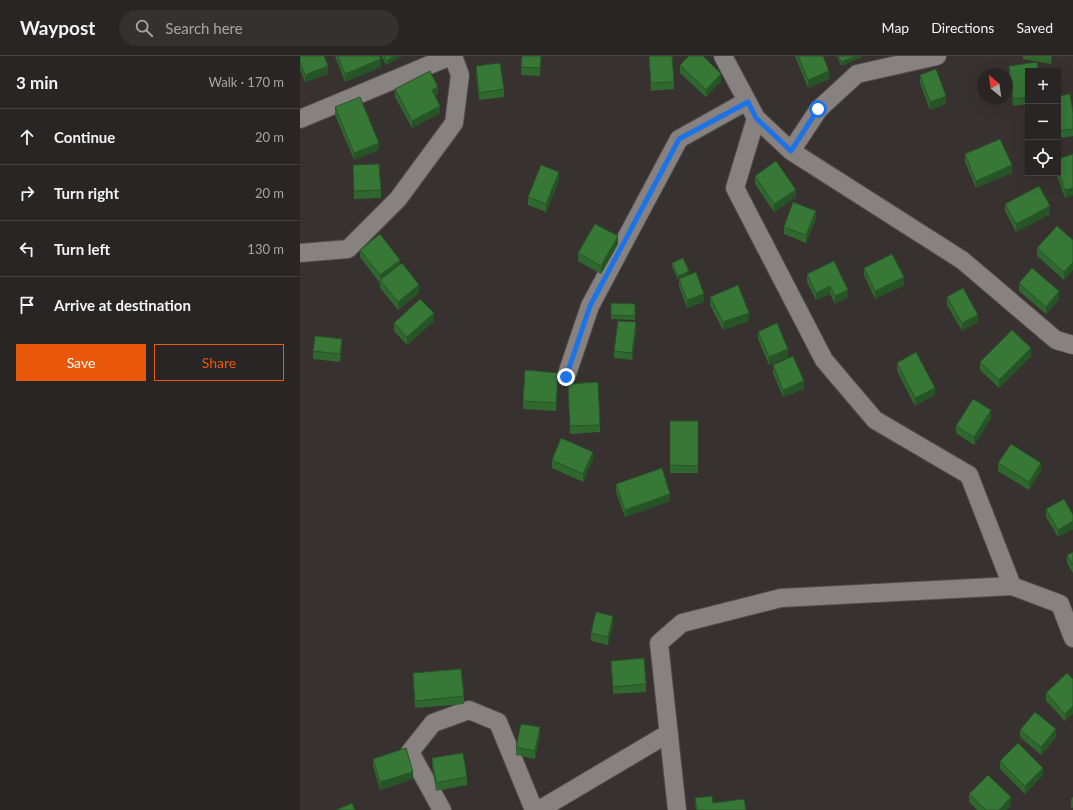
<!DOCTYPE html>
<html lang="en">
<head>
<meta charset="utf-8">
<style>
	body { margin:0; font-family:Lato,sans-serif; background:#353131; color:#f1f3f6 }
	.controls { position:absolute; right:12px; top:12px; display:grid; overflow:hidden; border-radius:0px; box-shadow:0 4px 16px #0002 }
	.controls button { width:36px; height:36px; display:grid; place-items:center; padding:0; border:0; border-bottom:1px solid #454241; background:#292524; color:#f1f3f6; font:20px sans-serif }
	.compass { position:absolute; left:677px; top:12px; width:36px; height:36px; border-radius:50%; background:#292524; box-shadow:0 4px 16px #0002; rotate:331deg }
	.stop { position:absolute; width:12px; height:12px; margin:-9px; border:3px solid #1a73e8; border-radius:50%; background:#fff }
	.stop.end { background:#1a73e8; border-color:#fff; box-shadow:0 1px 4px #0008 }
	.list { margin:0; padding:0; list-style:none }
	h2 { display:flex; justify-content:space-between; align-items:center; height:52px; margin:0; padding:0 16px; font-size:17px }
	h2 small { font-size:13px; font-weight:400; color:#a5a5a6 }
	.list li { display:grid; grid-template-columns:26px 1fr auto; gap:12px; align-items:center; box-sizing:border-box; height:56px; padding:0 16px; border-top:1px solid #454241 }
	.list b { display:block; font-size:15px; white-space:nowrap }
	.list em { font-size:13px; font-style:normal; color:#a5a5a6 }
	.actions { display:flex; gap:8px; padding:12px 16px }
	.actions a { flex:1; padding:9px 0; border:1px solid #ea580c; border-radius:0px; text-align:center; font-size:14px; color:#ea580c }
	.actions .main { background:#ea580c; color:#fff }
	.icon { flex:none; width:22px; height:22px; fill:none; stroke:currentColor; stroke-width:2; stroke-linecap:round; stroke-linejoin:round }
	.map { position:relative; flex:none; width:773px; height:754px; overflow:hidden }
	header { display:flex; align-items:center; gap:24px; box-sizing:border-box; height:56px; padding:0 20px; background:#292524; border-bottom:1px solid #454241 }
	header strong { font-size:19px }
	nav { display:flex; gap:22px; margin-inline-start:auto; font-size:14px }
	.search { width:280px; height:36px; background:#353131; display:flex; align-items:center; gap:10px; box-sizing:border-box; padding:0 14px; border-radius:22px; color:#a5a5a6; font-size:15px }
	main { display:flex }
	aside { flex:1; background:#292524 }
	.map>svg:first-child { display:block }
</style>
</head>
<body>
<header>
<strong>Waypost</strong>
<div class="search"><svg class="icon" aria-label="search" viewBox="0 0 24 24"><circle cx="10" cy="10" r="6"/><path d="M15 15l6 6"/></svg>Search here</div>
<nav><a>Map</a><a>Directions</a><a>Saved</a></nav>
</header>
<main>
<aside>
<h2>3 min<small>Walk · 170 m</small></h2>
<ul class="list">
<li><svg class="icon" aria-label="ahead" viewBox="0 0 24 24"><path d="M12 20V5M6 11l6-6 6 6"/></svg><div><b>Continue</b></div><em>20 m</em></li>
<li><svg class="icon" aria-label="right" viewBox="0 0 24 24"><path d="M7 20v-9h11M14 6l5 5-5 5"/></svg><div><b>Turn right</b></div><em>20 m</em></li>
<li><svg class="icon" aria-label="left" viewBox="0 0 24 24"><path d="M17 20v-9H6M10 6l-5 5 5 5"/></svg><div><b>Turn left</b></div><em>130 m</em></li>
<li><svg class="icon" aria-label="arrive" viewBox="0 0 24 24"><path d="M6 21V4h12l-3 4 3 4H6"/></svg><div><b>Arrive at destination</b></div></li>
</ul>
<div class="actions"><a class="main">Save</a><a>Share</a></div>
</aside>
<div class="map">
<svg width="773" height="754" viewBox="0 0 773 754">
	<rect width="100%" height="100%" fill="#373130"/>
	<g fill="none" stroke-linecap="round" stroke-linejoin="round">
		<defs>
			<path id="minor" d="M 423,0 L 456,62 L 491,95 L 519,53 L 557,18 L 637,0
				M 456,62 L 435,132 L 524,304 L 575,364 L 669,419 L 712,530
				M 0,63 L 151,0
				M 491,95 L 662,204 L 756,284 L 773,289
				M 0,197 L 48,193 L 98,143 L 154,67 L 160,19 L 153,0
				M 266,321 L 290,250 L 379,83 L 447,45
				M 142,754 L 110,696 L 133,667 L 169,654 L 198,666 L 234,754
				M 239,754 L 369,677
				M 377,754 L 359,587 L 382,567 L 481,542 L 712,530 L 760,548 L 773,582"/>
		</defs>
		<use href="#minor" stroke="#524d4c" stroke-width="20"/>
		<use href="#minor" stroke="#878180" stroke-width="18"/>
	</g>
	<path fill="#2f672f" d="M 0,0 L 28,18 L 5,26 L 0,13 Z
		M 35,0 L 79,0 L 81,11 L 45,26 Z
		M 81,0 L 101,0 L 86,9 Z
		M 222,0 L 241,0 L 240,20 L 221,19 Z
		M 349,0 L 374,26 L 374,33 L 351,35 Z
		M 495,0 L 523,0 L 529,23 L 508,32 Z
		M 537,0 L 562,0 L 562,1 L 541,10 Z
		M 723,0 L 752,0 L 751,8 L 723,3 Z
		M 380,9 L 421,25 L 406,41 L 380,17 Z
		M 176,10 L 204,33 L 204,41 L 179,44 L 176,18 Z
		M 709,10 L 728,15 L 728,48 L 713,50 L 709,18 Z
		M 620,19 L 646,48 L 630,54 L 620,27 Z
		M 95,33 L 138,38 L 135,40 L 140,57 L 112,72 L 95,41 Z
		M 758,40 L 773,57 L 773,80 L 758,83 Z
		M 35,51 L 79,94 L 54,104 L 35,59 Z
		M 665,98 L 712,117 L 676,132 L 665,106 Z
		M 773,98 L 773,139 L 765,142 L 756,117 L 758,117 L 758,103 Z
		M 53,109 L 81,134 L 81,142 L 54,143 Z
		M 455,120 L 496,141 L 474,156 L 455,128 Z
		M 259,124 L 246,156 L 228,149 L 228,141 Z
		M 705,148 L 750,158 L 716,176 L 705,155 Z
		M 516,163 L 506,187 L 484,178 L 484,171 Z
		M 773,184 L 764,224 L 737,200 L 737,192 Z
		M 318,188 L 301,218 L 278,205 L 278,197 Z
		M 60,194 L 100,208 L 119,237 L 98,254 L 80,232 L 80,227 L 60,201 Z
		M 534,205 L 548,241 L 535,248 L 530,238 L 516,244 L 507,226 L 507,218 Z
		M 372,207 L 389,219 L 404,246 L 387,252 L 379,230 L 379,223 L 378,224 L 372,211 Z
		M 564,212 L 604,229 L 575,243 L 564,219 Z
		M 719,227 L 759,243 L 746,258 L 719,235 Z
		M 410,241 L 449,265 L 423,274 L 410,249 Z
		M 647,241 L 678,266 L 662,275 L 647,249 Z
		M 311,247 L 335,248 L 335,264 L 311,263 Z
		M 134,265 L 107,289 L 94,275 L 94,267 Z
		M 336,274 L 332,304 L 314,302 L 314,295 Z
		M 458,276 L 488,301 L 469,309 L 458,283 Z
		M 42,291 L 40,306 L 13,303 L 13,295 Z
		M 731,300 L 699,332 L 680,314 L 680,306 Z
		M 597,307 L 635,339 L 615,350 L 597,315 Z
		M 473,309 L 504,333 L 483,341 L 473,317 Z
		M 258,324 L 256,355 L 223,353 L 223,345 Z
		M 268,336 L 300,369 L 300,376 L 270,378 Z
		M 691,362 L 674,389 L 656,377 L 656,370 Z
		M 370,365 L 398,365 L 398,417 L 370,417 Z
		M 293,403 L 283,426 L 252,412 L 252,404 Z
		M 698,407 L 741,415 L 729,434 L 698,415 Z
		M 316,428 L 370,445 L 325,461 L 316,436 Z
		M 746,453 L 773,459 L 773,473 L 758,481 L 746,461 Z
		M 773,496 L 773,517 L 767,507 L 767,499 Z
		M 313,567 L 308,589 L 291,585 L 291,577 Z
		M 311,605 L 346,628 L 346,636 L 313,638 Z
		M 113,617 L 164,640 L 164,648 L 115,652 L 113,625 Z
		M 767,617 L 765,665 L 746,645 L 746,637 Z
		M 720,674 L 756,681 L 741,699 L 720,681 Z
		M 240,679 L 235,703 L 216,699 L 216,691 Z
		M 132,702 L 167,721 L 167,729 L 136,735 L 132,710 Z
		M 73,703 L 113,723 L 80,734 L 73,710 Z
		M 700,705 L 743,719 L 725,738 L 700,713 Z
		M 669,738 L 711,749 L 706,754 L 677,754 L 669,746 Z
		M 773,741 L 773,752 L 771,751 L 771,743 Z
		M 395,742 L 413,747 L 446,754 L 396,754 Z"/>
	<path fill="#265426" d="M 94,0 L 101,0 L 86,9 L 86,5 Z
		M 556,0 L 562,0 L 562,1 L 541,10 L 541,6 Z
		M 751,0 L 752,0 L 751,8 Z
		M 81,3 L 81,11 L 45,26 L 45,18 Z
		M 28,10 L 28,18 L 5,26 L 5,19 Z
		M 529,15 L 529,23 L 508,32 L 508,24 Z
		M 421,18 L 421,25 L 406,41 L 406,34 Z
		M 138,31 L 138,38 L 132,42 L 132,34 Z
		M 646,40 L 646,48 L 630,54 L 630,46 Z
		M 140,50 L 140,57 L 112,72 L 112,65 Z
		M 79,87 L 79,94 L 54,104 L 54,97 Z
		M 712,109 L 712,117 L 676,132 L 676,125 Z
		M 259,116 L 259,124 L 246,156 L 246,148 Z
		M 773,132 L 773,139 L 765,142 L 765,134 Z
		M 496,134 L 496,141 L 474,156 L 474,148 Z
		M 750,150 L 750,158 L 716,176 L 716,168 Z
		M 516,155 L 516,163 L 506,187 L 506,179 Z
		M 318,180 L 318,188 L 301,218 L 301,210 Z
		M 100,204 L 100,211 L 80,224 L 80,227 L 80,219 Z
		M 773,206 L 773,214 L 764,224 L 764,216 Z
		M 389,215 L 389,219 L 378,224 L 378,220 Z
		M 604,221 L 604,229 L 575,243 L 575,235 Z
		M 119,229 L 119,237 L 98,254 L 98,246 Z
		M 530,230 L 530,238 L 516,244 L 516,237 Z
		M 548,234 L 548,241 L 535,248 L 535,240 Z
		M 759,235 L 759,243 L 746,258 L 746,251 Z
		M 404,238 L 404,246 L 387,252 L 387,244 Z
		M 134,257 L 134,265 L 107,289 L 107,281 Z
		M 449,257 L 449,265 L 423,274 L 423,266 Z
		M 678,259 L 678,266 L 662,275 L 662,267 Z
		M 336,266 L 336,274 L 332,304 L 332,297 Z
		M 42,283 L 42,291 L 40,306 L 40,298 Z
		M 731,292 L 731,300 L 699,332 L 699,324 Z
		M 488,293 L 488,301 L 469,309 L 469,301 Z
		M 258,317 L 258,324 L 256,355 L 256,347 Z
		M 504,325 L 504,333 L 483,341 L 483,334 Z
		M 635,332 L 635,339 L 615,350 L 615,342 Z
		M 691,354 L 691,362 L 674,389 L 674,381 Z
		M 293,396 L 293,403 L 283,426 L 283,418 Z
		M 741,407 L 741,415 L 729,434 L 729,426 Z
		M 370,438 L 370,445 L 325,461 L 325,454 Z
		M 773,465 L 773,473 L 758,481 L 758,474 Z
		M 313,560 L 313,567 L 308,589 L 308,581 Z
		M 773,650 L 773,658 L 765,665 L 765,658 Z
		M 240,671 L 240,679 L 235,703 L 235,695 Z
		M 756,673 L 756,681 L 741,699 L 741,691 Z
		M 743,712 L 743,719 L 725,738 L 725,730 Z
		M 113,716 L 113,723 L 80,734 L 80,726 Z
		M 711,741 L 711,749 L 706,754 L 699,754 Z"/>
	<path fill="#377837" stroke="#265426" d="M 0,0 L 24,0 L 28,10 L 5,19 L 0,6 Z
		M 38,0 L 79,0 L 81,3 L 45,18 Z
		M 84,0 L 94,0 L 86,5 Z
		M 222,0 L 241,0 L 240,12 L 221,11 Z
		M 349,0 L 372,0 L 374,26 L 351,27 Z
		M 389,0 L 403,0 L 421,18 L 406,34 L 380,9 Z
		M 498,0 L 523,0 L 529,15 L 508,24 Z
		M 539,0 L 556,0 L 541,6 Z
		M 737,6 L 738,15 L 728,15 L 728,41 L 713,43 L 709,10 Z
		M 200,7 L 204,33 L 179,37 L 176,10 Z
		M 636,13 L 646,40 L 630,46 L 620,19 Z
		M 130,15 L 138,31 L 132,34 L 140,50 L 112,65 L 95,33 Z
		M 770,38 L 773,57 L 773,73 L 758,75 L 758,40 Z
		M 60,41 L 79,87 L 54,97 L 35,51 Z
		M 700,83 L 712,109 L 676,125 L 665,98 Z
		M 773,98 L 773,132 L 765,134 L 758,114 L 758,103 Z
		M 476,105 L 496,134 L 474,148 L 455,120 Z
		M 79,108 L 81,134 L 54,135 L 53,109 Z
		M 241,109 L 259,116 L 246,148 L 228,141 Z
		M 739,130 L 750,150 L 716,168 L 705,148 Z
		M 493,146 L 516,155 L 506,179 L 484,171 Z
		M 295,168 L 318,180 L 301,210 L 278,197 Z
		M 757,170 L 773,184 L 773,206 L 764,216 L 737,192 Z
		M 80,178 L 100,204 L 80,219 L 60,194 Z
		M 592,198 L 604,221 L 575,235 L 564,212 Z
		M 383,202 L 389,215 L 378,220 L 372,207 Z
		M 534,205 L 548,234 L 535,240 L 530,230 L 516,237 L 507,218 Z
		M 102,207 L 119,229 L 98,246 L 80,224 Z
		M 732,212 L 759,235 L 746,251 L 719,227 Z
		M 396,216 L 404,238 L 387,244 L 379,223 Z
		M 438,229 L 449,257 L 423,266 L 410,241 Z
		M 663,232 L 678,259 L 662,267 L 647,241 Z
		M 120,243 L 134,257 L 107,281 L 94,267 Z
		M 311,247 L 335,248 L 335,260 L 311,259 Z
		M 318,265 L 336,266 L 332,297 L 314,295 Z
		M 477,267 L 488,293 L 469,301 L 458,276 Z
		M 712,274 L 731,292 L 699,324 L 680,306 Z
		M 15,280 L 42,283 L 40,298 L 13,295 Z
		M 616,296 L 635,332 L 615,342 L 597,307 Z
		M 493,300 L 504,325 L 483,334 L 473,309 Z
		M 225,314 L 258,317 L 256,347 L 223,345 Z
		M 298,326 L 300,369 L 270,370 L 268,328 Z
		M 673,343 L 691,354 L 674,381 L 656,370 Z
		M 370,365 L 398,365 L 398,410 L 370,409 Z
		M 261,382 L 293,396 L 283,418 L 252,404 Z
		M 711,388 L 741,407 L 729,426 L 698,407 Z
		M 362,412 L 370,438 L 325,454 L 316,428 Z
		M 764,443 L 773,459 L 773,465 L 758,474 L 746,453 Z
		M 773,496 L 773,509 L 767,499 Z
		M 296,556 L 313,560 L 308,581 L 291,577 Z
		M 344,602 L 346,628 L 313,631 L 311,605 Z
		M 161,613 L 164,640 L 115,645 L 113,617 Z
		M 767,617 L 773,623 L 773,650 L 765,658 L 746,637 Z
		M 735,656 L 756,673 L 741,691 L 720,674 Z
		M 221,668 L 240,671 L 235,695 L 216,691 Z
		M 718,687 L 743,712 L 725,730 L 700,705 Z
		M 106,692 L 113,716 L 80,726 L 73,703 Z
		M 163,697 L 167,721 L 136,727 L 132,702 Z
		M 688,719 L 711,741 L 699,754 L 686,754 L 669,738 Z
		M 412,740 L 413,747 L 444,743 L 446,754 L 397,754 L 395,742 Z
		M 52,747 L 55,754 L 36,754 Z"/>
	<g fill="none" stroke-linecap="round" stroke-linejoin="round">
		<path stroke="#1a73e8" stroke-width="5" d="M 266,321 L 290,250 L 379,83 L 448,46 L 456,62 L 491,95 L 518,53"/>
	</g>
</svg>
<div class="controls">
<button>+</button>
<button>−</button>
<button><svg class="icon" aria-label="locate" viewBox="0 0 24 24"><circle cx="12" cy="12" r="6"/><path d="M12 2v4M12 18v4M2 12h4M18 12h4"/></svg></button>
</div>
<svg class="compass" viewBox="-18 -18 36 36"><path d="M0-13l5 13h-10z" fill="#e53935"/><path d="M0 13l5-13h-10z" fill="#a5a5a6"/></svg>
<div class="stop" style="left:518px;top:53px"></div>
<div class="stop end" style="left:266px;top:321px"></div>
</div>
</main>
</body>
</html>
